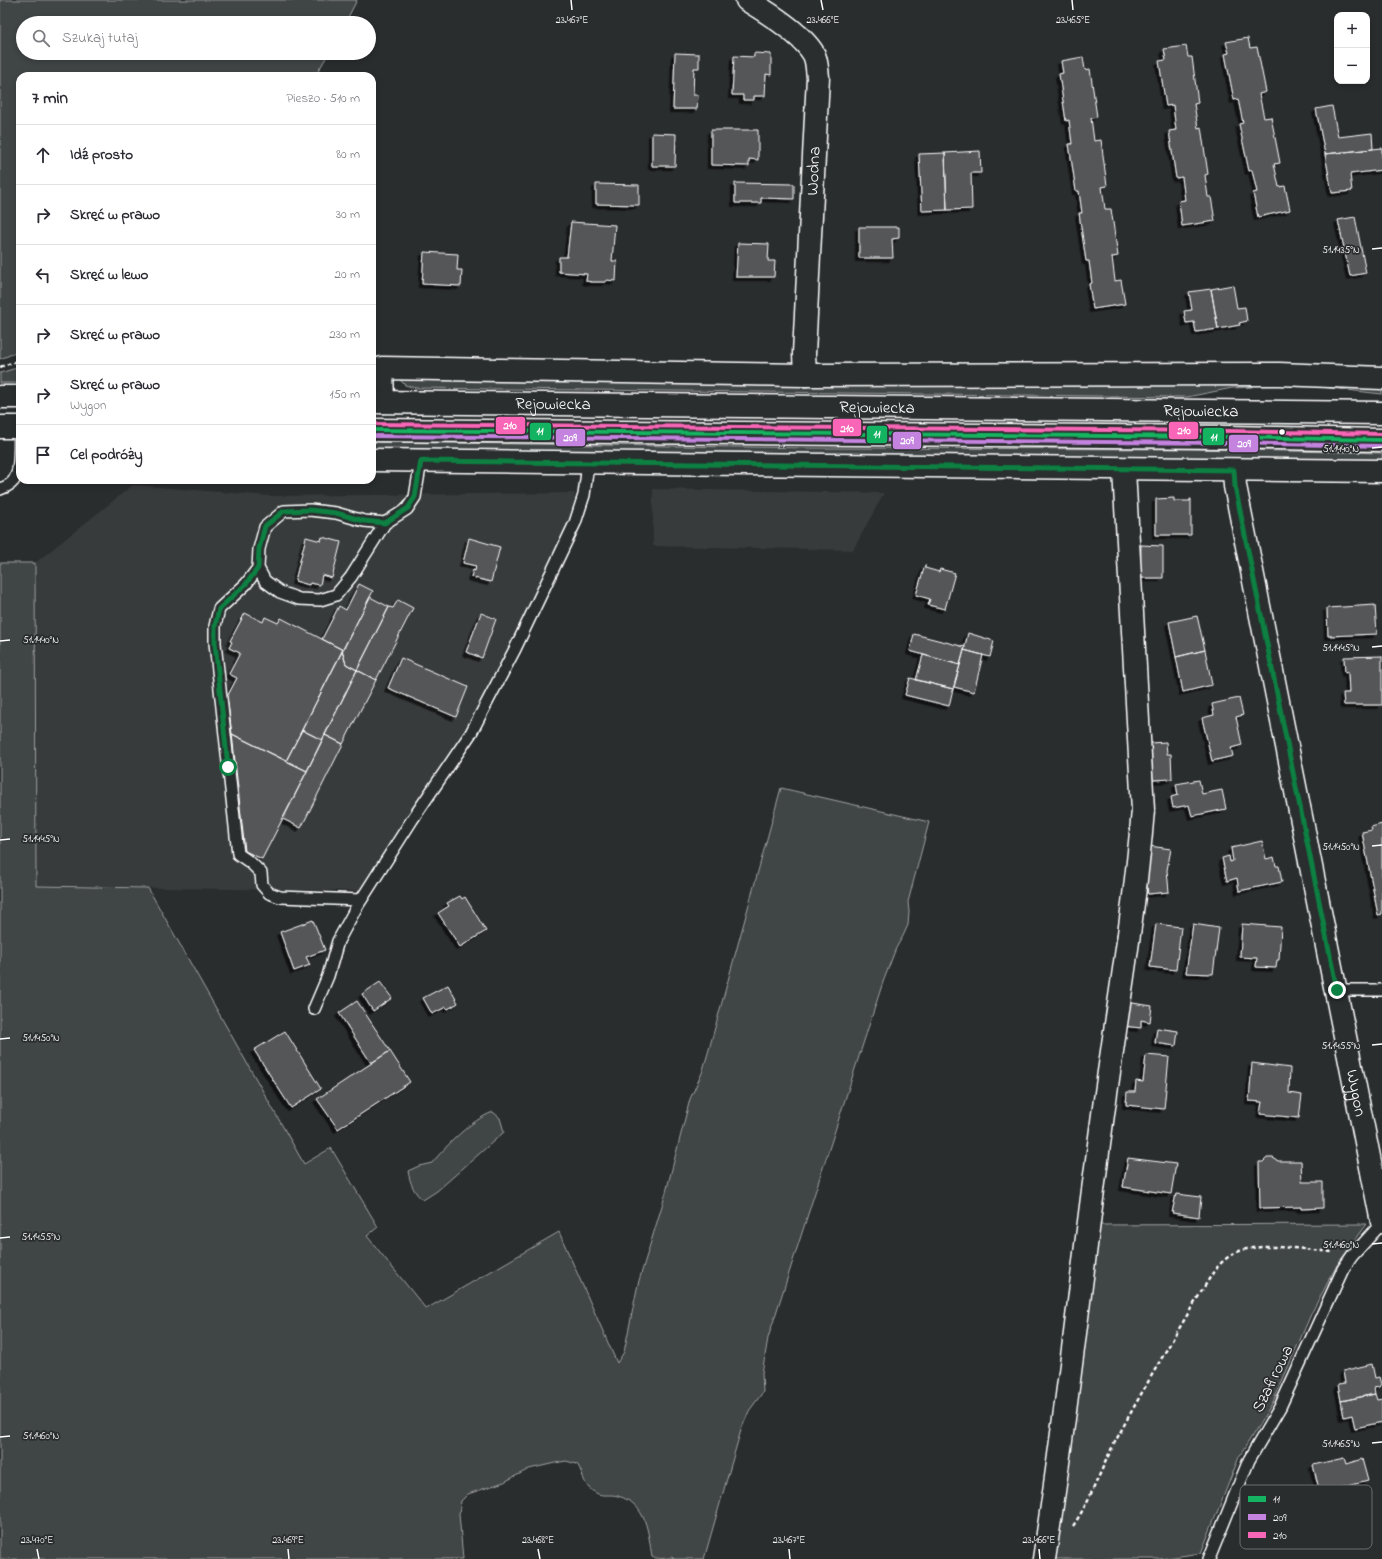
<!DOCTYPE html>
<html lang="pl">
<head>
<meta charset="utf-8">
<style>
	body { margin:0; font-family:"Indie Flower",sans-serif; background:#f7f7f7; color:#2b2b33 }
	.controls { position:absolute; right:12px; top:12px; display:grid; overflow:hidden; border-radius:8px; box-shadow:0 2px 6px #0003 }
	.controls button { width:36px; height:36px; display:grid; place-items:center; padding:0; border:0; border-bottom:1px solid #e1e1e2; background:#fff; color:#2b2b33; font:20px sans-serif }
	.stop { position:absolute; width:12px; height:12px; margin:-9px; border:3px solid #0b8043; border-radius:50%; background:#fff }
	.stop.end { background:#0b8043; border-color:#fff; box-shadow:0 1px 4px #0008 }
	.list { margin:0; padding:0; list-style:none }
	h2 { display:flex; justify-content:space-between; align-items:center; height:52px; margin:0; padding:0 16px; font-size:17px }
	h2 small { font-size:13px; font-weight:400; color:#7c7c81 }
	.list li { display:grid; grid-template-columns:26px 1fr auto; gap:12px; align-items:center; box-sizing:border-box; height:60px; padding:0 16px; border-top:1px solid #e1e1e2 }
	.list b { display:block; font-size:15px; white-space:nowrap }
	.list p { margin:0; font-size:13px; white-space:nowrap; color:#7c7c81 }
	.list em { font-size:13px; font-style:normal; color:#7c7c81 }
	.icon { flex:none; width:22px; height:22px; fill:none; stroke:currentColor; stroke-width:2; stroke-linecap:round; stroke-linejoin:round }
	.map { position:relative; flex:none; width:1382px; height:1559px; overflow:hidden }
	.search { position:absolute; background:#fff; box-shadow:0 2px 6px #0003; left:16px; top:16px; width:360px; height:44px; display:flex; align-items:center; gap:10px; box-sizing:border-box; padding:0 14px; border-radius:22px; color:#7c7c81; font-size:15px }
	.panel { position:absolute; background:#fff; box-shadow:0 2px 6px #0003; left:16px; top:72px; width:360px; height:412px; border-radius:12px }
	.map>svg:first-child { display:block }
</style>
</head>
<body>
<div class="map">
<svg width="1382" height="1559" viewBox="0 0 1382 1559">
	<defs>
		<filter id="shadow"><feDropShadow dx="-3.5" dy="3.5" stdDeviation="0" flood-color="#0009"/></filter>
	</defs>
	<rect width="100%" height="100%" fill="#2a2d2e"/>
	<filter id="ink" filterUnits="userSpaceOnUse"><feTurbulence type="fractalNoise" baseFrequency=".025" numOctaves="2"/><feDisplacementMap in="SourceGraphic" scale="8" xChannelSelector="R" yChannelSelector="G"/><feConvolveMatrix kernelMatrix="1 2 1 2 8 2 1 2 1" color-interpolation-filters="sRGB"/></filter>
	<g filter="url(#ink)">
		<path fill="#373a3b" d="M 133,485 L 269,496 L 575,493 L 571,521 L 510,647 L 466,730 L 360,891 L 36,886 L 35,563 Z
			M 653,489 L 884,493 L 853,550 L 653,546 Z"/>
		<path fill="#414445" stroke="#a0a2a2" d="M 0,0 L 357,0 L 345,23 L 23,23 L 23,53 L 329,53 L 315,76 L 20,76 L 20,351 L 0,359 Z
			M 20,367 L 20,383 L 0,383 L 0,373 Z
			M 401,377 L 1252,383 L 1252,387 L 1232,388 L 1187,397 L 416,388 L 405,385 L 400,380 Z
			M 1322,383 L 1382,385 L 1382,394 L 1321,387 Z
			M 372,442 L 815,448 L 1190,449 L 1382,453 L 1382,463 L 372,454 Z
			M 0,563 L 35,563 L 36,886 L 148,888 L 304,1164 L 331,1148 L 378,1227 L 367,1236 L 426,1309 L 559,1232 L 617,1363 L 624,1352 L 638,1284 L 665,1196 L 690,1099 L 702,1073 L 708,1053 L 781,788 L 929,822 L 908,902 L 909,912 L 908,925 L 903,936 L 896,948 L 883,982 L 768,1338 L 762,1373 L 763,1392 L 749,1411 L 741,1430 L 704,1559 L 674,1559 L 672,1557 C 665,1559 659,1559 652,1557 C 648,1532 647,1504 618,1496 C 606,1493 601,1499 589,1488 C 582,1480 583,1472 577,1464 L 566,1461 L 555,1463 L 529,1469 L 504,1482 L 468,1494 L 461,1501 L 459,1514 L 463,1559 L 0,1559 Z
			M 493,1112 L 500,1118 L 504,1132 L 437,1191 L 423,1200 C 414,1193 410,1183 408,1171 L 419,1166 L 432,1163 C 447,1145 471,1120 493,1112 Z
			M 1367,1224 L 1337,1265 L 1312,1312 L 1273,1402 L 1239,1457 L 1201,1553 L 1160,1559 L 1049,1559 L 1094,1225 Z"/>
		<path fill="#555758" stroke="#fff" filter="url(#shadow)" d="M 1248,38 L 1250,48 L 1257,47 L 1266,92 L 1259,94 L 1264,118 L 1271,117 L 1280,163 L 1274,164 L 1279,187 L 1285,186 L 1290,210 L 1258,217 L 1253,193 L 1257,192 L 1252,170 L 1249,171 L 1239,124 L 1243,123 L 1238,99 L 1234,100 L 1225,54 L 1229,53 L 1226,42 Z
			M 1186,46 L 1188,57 L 1192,57 L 1198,103 L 1194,104 L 1198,128 L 1201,127 L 1208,174 L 1205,175 L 1208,197 L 1211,197 L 1215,221 L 1182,226 L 1179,201 L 1185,200 L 1182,177 L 1176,178 L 1169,131 L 1176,130 L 1173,105 L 1166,106 L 1159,61 L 1166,60 L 1164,49 Z
			M 675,53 L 699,54 L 699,68 L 694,68 L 693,95 L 698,95 L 697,109 L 673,109 Z
			M 754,53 L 771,54 L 771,75 L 766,74 L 765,96 L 754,96 L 754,100 L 743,100 L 743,95 L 732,95 L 734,56 L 754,57 Z
			M 1083,57 L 1085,70 L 1090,69 L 1097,117 L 1091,118 L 1094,141 L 1101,140 L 1107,186 L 1102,187 L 1105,209 L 1111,209 L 1118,256 L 1112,257 L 1115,281 L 1121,280 L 1125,304 L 1093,309 L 1089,284 L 1092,283 L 1089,261 L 1086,261 L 1079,213 L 1082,213 L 1079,191 L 1076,191 L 1069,144 L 1072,144 L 1069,120 L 1066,121 L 1059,74 L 1063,73 L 1061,61 Z
			M 1332,106 L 1338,137 L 1372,133 L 1373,149 L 1325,154 L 1316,109 Z
			M 711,130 L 758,130 L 758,160 L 749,159 L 749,166 L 711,165 Z
			M 652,133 L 676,134 L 675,166 L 652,166 Z
			M 1382,148 L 1382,170 L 1350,174 L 1352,191 L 1332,193 L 1325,154 Z
			M 980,151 L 981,173 L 971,173 L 972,209 L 947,210 L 945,153 Z
			M 945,153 L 947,210 L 922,211 L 919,154 Z
			M 735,183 L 794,184 L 794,199 L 761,198 L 761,203 L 735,203 Z
			M 596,184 L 639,185 L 639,205 L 596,204 Z
			M 1355,217 L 1366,273 L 1350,276 L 1338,220 Z
			M 571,222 L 615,225 L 612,261 L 617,261 L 616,281 L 606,280 L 606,282 L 592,282 L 586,281 L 587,274 L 559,272 L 559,257 L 567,257 Z
			M 859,227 L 899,227 L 899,238 L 892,239 L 893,258 L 859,258 Z
			M 738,243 L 769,244 L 768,261 L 775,261 L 774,277 L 736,277 Z
			M 424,252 L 458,254 L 457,270 L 462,270 L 461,286 L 422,284 Z
			M 1233,285 L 1237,308 L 1245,307 L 1247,321 L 1239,323 L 1240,325 L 1218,329 L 1211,289 Z
			M 1211,289 L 1218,329 L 1196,332 L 1194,322 L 1186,323 L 1184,311 L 1192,310 L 1189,292 Z
			M 1174,498 L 1174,501 L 1190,501 L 1190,499 L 1191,499 L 1191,535 L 1156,535 L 1156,499 Z
			M 306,537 L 321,541 L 322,537 L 341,542 L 332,578 L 322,575 L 320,585 L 310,583 L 309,585 L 295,581 Z
			M 469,538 L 500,547 L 491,582 L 471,577 L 473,570 L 475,571 L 476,566 L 463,563 Z
			M 1141,545 L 1163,546 L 1163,578 L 1140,578 Z
			M 925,565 L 925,568 L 939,572 L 940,569 L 955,573 L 945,609 L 928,605 L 930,599 L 916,595 Z
			M 359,584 L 373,591 L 343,650 L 322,639 L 339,606 L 346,610 Z
			M 370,597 L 389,607 L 357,670 L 346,664 L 342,651 Z
			M 398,600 L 413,608 L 376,680 L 357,670 L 389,607 L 393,608 Z
			M 1375,605 L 1377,634 L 1328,636 L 1327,608 Z
			M 245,613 L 263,622 L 265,617 L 278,623 L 281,618 L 343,650 L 286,761 L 232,734 L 227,697 L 237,678 L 229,674 L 240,653 L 229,648 L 232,642 L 230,641 Z
			M 481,613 L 496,619 L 482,658 L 466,652 Z
			M 1197,616 L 1205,650 L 1176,657 L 1169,622 Z
			M 968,633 L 994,641 L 990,657 L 964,650 Z
			M 914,634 L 965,647 L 960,665 L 910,651 Z
			M 964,650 L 983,655 L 974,692 L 954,687 Z
			M 1205,650 L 1212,685 L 1183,692 L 1176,657 Z
			M 342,651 L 346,664 L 357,670 L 322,740 L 302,730 Z
			M 923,655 L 960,665 L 953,689 L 916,680 Z
			M 1382,656 L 1382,705 L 1344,705 L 1343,693 L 1349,693 L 1348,672 L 1345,673 L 1344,657 Z
			M 401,658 L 468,687 L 456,717 L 388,688 Z
			M 357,670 L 376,680 L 343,744 L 325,735 Z
			M 910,678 L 953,689 L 949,706 L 905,695 Z
			M 1239,698 L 1243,715 L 1236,717 L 1242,745 L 1231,748 L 1233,756 L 1212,761 L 1202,718 L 1214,715 L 1212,704 Z
			M 302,730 L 322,740 L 307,771 L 286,761 Z
			M 232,734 L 307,771 L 262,859 L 245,851 Z
			M 325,735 L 343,744 L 301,828 L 283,819 Z
			M 1166,742 L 1167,754 L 1171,754 L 1172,779 L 1153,780 L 1150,743 Z
			M 1199,780 L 1202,794 L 1222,790 L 1226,809 L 1192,816 L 1189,805 L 1173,808 L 1171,797 L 1178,795 L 1176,784 Z
			M 1382,824 L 1382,914 L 1378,915 L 1362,832 L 1372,830 L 1371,827 Z
			M 1262,841 L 1266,859 L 1274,857 L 1276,866 L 1279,866 L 1282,882 L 1239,891 L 1237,878 L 1227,881 L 1222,858 L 1229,856 L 1230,862 L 1233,861 L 1231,848 Z
			M 1149,846 L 1171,849 L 1167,870 L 1169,892 L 1148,894 L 1145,873 Z
			M 460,896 L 462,899 L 465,897 L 486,931 L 460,947 L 438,913 L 449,906 L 447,903 Z
			M 313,920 L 325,950 L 306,957 L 310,965 L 294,971 L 280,932 Z
			M 1156,924 L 1181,927 L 1176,970 L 1150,967 Z
			M 1193,924 L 1219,928 L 1213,974 L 1186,973 Z
			M 1242,924 L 1281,927 L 1279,960 L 1277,960 L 1276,968 L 1256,967 L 1257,958 L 1240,957 Z
			M 380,982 L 392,998 L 373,1011 L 362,994 Z
			M 448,985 L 458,1003 L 448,1009 L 446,1007 L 432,1014 L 423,998 Z
			M 357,1001 L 390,1051 L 371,1063 L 339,1013 Z
			M 1126,1002 L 1152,1006 L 1150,1022 L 1141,1020 L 1141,1028 L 1123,1026 Z
			M 1157,1028 L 1178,1031 L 1176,1046 L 1155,1043 Z
			M 285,1031 L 321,1089 L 291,1108 L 254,1050 Z
			M 390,1051 L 410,1082 L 338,1129 L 317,1099 Z
			M 1146,1055 L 1169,1057 L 1164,1109 L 1126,1105 L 1127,1092 L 1135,1092 L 1136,1081 L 1143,1082 Z
			M 1252,1063 L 1290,1068 L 1289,1093 L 1302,1095 L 1299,1118 L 1260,1114 L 1262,1102 L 1249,1101 Z
			M 1128,1158 L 1176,1164 L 1171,1194 L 1123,1187 Z
			M 1267,1158 L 1273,1158 L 1278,1161 L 1301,1161 L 1302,1182 L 1323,1182 L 1323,1208 L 1301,1209 L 1301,1207 L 1260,1208 L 1259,1162 L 1263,1162 Z
			M 1176,1194 L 1201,1197 L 1199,1217 L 1172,1213 Z
			M 1372,1364 L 1375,1378 L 1379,1377 L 1381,1384 L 1379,1387 L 1374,1388 L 1375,1394 L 1341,1401 L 1338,1384 L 1345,1383 L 1343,1371 Z
			M 1375,1394 L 1377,1400 L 1382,1399 L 1382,1422 L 1355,1428 L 1352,1415 L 1344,1417 L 1341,1401 Z
			M 1344,1458 L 1346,1464 L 1362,1459 L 1368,1481 L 1320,1493 L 1313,1465 Z"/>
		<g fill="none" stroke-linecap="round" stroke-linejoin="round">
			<defs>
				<path id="service" d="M 0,489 C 6,487 13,484 15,478 C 21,468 19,446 20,434
					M 385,523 L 351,577 L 336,595 L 320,600 L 299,599 L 280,592 L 265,581 L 258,568 L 259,549 L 265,527 L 284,511 L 310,510 L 336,513 L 364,521 L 385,523 L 407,509 L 415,497 L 421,461
					M 258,568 L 246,584 L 219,609 L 215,626 L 215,643 L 238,854 L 251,863 L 261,873 L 262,885 L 269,893 L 280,897 L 361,900
					M 1337,990 L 1382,990
					M 314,1009 L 328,976 L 338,941 L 356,908 L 412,820 L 471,733 L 515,649 L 575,523 L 584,495 L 588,464
					M 1209,1559 L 1249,1460 L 1280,1407 L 1343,1269 L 1352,1256 L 1382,1223"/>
				<g id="minor">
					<path d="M 747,0 C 767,12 801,33 813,53 C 817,59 817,70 818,77 L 804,354 L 805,375"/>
					<path d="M 383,402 L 382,368 L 805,375 L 1279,374 L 1382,378"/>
					<path d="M 372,460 L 1382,471"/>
					<path id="s1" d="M 1234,470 L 1235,486 L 1382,1222"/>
					<path d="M 1044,1559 C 1066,1419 1081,1278 1100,1137 C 1114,1028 1134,920 1143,810 L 1124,470"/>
				</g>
				<g id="trunk">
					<path d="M 0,397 L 20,397"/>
					<path id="s2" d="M 372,402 L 1382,413"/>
					<path d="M 0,427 L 20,427"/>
					<path d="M 372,430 L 1229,437 L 1382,440"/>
				</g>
			</defs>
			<use href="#service" stroke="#fff" stroke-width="14"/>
			<use href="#minor" stroke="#fff" stroke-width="25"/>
			<use href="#trunk" stroke="#fff" stroke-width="25"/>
			<path stroke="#fff" stroke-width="2.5" stroke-dasharray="4 3" stroke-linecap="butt" d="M 0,367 L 20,360
				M 1073,1526 C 1090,1501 1100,1471 1114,1444 C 1145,1385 1179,1328 1214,1271 C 1220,1264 1226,1257 1235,1253 C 1258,1241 1307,1250 1333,1252"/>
			<use href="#service" stroke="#2a2d2e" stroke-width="11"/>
			<use href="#minor" stroke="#2a2d2e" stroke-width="22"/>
			<use href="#trunk" stroke="#2a2d2e" stroke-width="22"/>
			<defs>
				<path id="bus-1" d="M 372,430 L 1229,437 L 1382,440"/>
				<path id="bus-2" d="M 372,436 L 1229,443 L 1382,446"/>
				<path id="bus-3" d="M 372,424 L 1229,431 L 1382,434"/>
			</defs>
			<use href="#bus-1" stroke="#2a2d2e" stroke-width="7"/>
			<use href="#bus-2" stroke="#2a2d2e" stroke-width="7"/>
			<use href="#bus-3" stroke="#2a2d2e" stroke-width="7"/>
			<use href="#bus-1" stroke="#13b361" stroke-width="4"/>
			<use href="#bus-2" stroke="#c483df" stroke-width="4"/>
			<use href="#bus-3" stroke="#fa66b7" stroke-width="4"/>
		</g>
	</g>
	<g fill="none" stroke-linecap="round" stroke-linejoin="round" filter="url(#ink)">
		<path stroke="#0b8043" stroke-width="5" d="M 228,767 L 215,643 L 215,626 L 219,609 L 246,584 L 258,568 L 259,549 L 265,526 L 284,511 L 310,510 L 336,513 L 364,521 L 385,523 L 408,508 L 415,497 L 421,461 L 1234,470 L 1235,486 L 1337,990"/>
	</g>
	<path fill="none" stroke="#fff" stroke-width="1.5" d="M 571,0 L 572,10M 821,0 L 823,10M 1072,0 L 1073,10M 1372,249 L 1382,248M 1372,448 L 1382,447M 0,641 L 10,640M 1372,647 L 1382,646M 0,840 L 10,839M 1372,846 L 1382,845M 0,1039 L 10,1038M 1372,1045 L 1382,1044M 0,1238 L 10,1237M 1372,1244 L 1382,1243M 0,1437 L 10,1436M 1372,1443 L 1382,1442M 37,1549 L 39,1559M 288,1549 L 289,1559M 538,1549 L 540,1559M 789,1549 L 790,1559M 1039,1549 L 1040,1559"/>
	<circle fill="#fff" stroke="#2a2d2e" stroke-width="1.5" cx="1282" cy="432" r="3.5"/>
	<g text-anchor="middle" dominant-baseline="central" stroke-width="3.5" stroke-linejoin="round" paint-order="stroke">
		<g font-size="17" fill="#fff" stroke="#2a2d2e">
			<text transform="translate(814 171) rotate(-87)">Wodna</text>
			<text stroke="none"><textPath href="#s2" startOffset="181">Rejowiecka</textPath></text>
			<text stroke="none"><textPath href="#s2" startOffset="505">Rejowiecka</textPath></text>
			<text stroke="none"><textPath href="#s2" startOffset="829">Rejowiecka</textPath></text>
			<text stroke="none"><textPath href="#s1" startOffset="635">Wygon</textPath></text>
			<text transform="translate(1273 1379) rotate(-64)">Szafirowa</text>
		</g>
	</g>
	<rect x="1240" y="1485" width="132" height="64" rx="6" fill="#2a2d2e" stroke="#6a6c6d" stroke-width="1"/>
	<rect x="1248" y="1496" width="18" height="6" fill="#13b361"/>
	<rect x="1248" y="1514" width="18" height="6" fill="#c483df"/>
	<rect x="1248" y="1532" width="18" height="6" fill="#fa66b7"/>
	<g font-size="11" fill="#fff">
		<text x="1273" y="1503">11</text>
		<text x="1273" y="1521">209</text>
		<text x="1273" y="1539">210</text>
	</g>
	<g font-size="10" text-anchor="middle" fill="#fff" stroke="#2a2d2e" stroke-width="3.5" stroke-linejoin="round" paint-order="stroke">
		<text x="572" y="23">23.467°E</text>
		<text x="823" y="23">23.466°E</text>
		<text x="1073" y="23">23.465°E</text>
		<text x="1341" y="253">51.1435°N</text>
		<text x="1341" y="452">51.1440°N</text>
		<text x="41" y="643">51.1440°N</text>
		<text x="1341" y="651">51.1445°N</text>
		<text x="41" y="842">51.1445°N</text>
		<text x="1341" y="850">51.1450°N</text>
		<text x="41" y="1041">51.1450°N</text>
		<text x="1341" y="1049">51.1455°N</text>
		<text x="41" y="1240">51.1455°N</text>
		<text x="1341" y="1248">51.1460°N</text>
		<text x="41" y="1439">51.1460°N</text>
		<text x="1341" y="1447">51.1465°N</text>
		<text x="37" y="1543">23.470°E</text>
		<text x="288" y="1543">23.469°E</text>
		<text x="538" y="1543">23.468°E</text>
		<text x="789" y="1543">23.467°E</text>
		<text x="1039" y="1543">23.466°E</text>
	</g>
	<g stroke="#2a2d2e" stroke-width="1.5">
		<rect x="495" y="416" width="31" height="19" rx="4" fill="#fa66b7"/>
		<rect x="832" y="418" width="30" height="19" rx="4" fill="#fa66b7"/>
		<rect x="1168" y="421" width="31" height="19" rx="4" fill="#fa66b7"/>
		<rect x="529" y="422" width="23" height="19" rx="4" fill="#13b361"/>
		<rect x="866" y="425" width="22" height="19" rx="4" fill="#13b361"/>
		<rect x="1202" y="427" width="23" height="19" rx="4" fill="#13b361"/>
		<rect x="555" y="428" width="31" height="19" rx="4" fill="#c483df"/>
		<rect x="892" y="431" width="30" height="19" rx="4" fill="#c483df"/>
		<rect x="1228" y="434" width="31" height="19" rx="4" fill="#c483df"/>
	</g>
	<g font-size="11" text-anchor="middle" font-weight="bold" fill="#fff">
		<text x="510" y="429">210</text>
		<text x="847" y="432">210</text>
		<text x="1184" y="434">210</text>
		<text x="540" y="435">11</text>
		<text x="877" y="438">11</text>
		<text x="1214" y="441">11</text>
		<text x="570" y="441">209</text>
		<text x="907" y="444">209</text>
		<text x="1244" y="447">209</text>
	</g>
</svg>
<div class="controls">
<button>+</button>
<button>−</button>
</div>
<div class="stop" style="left:228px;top:767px"></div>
<div class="stop end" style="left:1337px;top:990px"></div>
<div class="search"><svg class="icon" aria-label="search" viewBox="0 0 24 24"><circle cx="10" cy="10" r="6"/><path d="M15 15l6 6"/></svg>Szukaj tutaj</div>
<section class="panel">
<h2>7 min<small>Pieszo · 510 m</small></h2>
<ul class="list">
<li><svg class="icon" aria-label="ahead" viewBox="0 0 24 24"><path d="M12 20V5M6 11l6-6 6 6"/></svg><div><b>Idź prosto</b></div><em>80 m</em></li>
<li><svg class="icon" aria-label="right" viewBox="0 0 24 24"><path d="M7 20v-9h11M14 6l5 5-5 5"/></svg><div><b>Skręć w prawo</b></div><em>30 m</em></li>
<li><svg class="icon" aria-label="left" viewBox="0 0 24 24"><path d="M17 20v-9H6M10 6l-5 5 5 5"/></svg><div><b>Skręć w lewo</b></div><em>20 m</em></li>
<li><svg class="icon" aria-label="right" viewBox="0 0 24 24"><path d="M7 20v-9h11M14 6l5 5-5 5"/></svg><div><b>Skręć w prawo</b></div><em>230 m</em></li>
<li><svg class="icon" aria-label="right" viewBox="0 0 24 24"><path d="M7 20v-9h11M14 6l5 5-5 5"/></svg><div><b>Skręć w prawo</b><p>Wygon</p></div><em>150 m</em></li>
<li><svg class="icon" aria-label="arrive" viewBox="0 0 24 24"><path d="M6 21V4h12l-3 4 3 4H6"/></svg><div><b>Cel podróży</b></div></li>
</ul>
</section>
</div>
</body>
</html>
